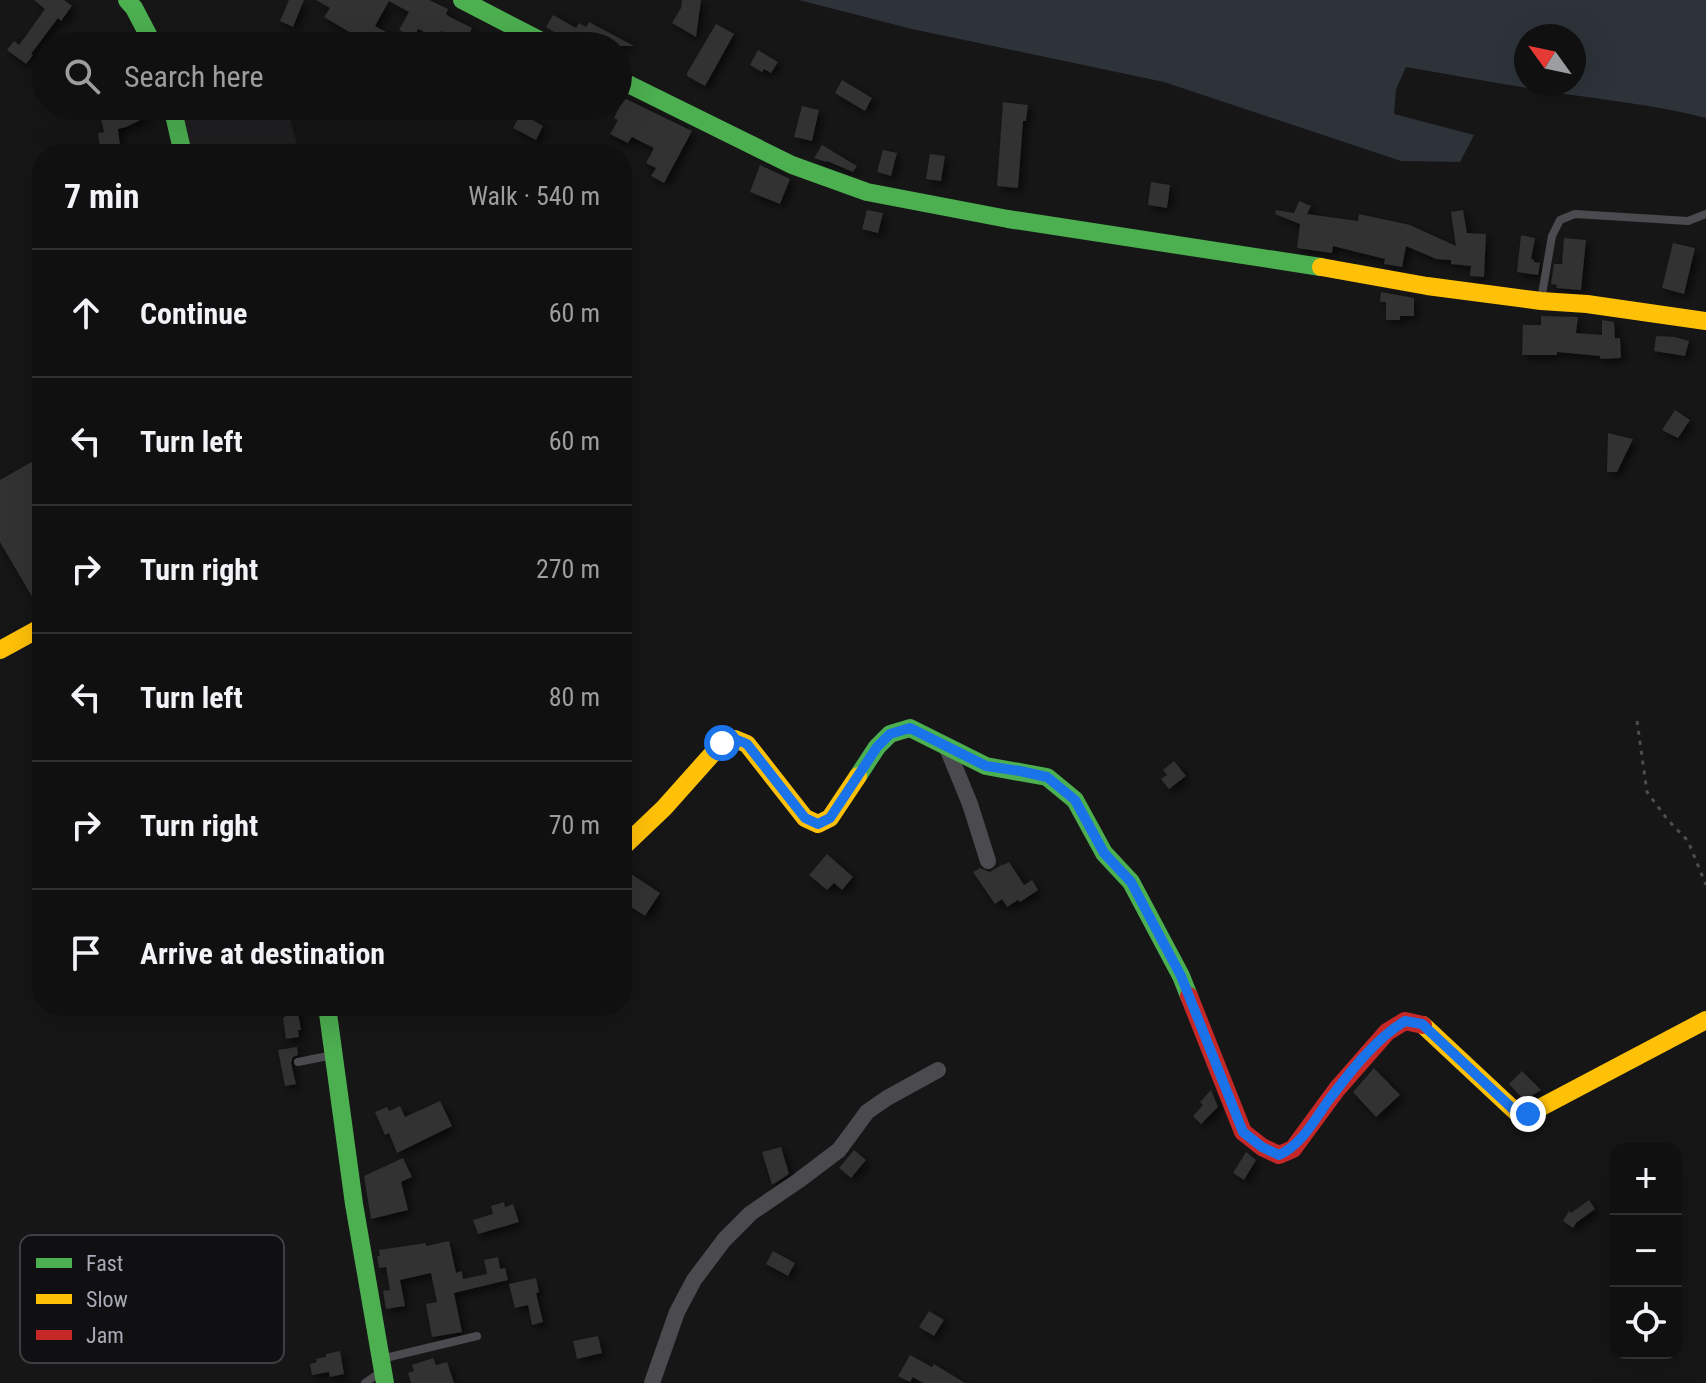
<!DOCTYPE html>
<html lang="en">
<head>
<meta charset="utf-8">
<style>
	body { margin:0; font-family:"Roboto Condensed",sans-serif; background:#191919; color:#f1f3f6 }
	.controls { position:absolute; right:24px; bottom:24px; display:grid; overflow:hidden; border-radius:16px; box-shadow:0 8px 32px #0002 }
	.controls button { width:72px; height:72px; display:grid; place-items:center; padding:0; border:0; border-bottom:2px solid #303030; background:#101010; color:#f1f3f6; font:40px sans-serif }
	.compass { position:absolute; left:1514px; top:24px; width:72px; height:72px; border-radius:50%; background:#101010; box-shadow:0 8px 32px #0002; rotate:303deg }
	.stop { position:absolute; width:24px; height:24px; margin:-18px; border:6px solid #1a73e8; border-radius:50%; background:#fff }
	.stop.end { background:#1a73e8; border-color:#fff; box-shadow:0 2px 8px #0008 }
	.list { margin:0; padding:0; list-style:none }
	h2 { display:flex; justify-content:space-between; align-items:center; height:104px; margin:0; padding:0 32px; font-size:34px }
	h2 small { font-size:26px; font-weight:400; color:#9c9d9f }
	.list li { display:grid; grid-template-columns:52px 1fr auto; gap:24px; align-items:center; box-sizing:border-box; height:128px; padding:0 32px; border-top:2px solid #303030 }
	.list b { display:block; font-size:30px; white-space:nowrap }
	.list em { font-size:26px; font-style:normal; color:#9c9d9f }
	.icon { flex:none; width:44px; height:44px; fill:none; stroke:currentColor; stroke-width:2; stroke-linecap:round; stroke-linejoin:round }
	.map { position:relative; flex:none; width:1706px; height:1383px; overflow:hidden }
	.search { position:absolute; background:#101010; box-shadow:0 8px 32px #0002; left:32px; top:32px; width:600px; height:88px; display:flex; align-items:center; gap:20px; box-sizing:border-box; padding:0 28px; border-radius:44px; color:#9c9d9f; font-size:30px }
	.panel { position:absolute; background:#101010; box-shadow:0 8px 32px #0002; left:32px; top:144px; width:600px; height:872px; border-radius:32px }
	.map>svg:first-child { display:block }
</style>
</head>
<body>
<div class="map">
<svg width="1706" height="1383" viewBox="0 0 1706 1383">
	<defs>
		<filter id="shadow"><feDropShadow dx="4" dy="4" stdDeviation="4" flood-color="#0009"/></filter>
	</defs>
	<rect width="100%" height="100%" fill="#161616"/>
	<path fill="#202022" d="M 193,106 L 286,106 L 300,154 L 191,154 L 181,110 Z"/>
	<path fill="#2e333a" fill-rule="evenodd" d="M 799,0 L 1706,0 L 1706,118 C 1654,104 1600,100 1547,91 C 1500,84 1453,75 1406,67 L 1396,89 L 1394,114 L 1474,135 L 1460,162 L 1401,161 L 1164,82 L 912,29 ZM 1526,36 L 1574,36 L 1574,84 L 1526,84 Z"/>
	<path fill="#313132" filter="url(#shadow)" d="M 34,0 L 64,0 L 72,6 L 61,21 L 58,18 L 31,54 L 33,55 L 26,64 L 7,50 L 14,41 L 19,45 L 45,9 Z
		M 289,0 L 304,0 L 293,27 L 280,21 Z
		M 316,0 L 429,0 L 448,9 L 446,14 L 450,17 L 472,28 L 465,43 L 441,31 L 437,38 L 418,29 L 414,37 L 399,30 L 409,12 L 389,1 L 375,26 L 386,32 L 377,46 L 373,46 L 324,17 L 330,8 Z
		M 682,0 L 701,0 L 696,37 L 672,23 L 681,8 Z
		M 553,15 L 576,28 L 579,23 L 586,27 L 589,22 L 634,46 L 565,46 L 568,41 L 546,27 Z
		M 716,24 L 734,34 L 705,86 L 687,76 L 687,73 Z
		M 758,50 L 778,62 L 771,73 L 764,69 L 762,72 L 750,65 Z
		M 842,80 L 872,98 L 865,111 L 835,93 Z
		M 624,98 L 692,131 L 664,183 L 651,176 L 656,168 L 646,163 L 654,148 L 632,137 L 628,143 L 610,134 L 618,120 L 614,118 Z
		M 1003,102 L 1028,105 L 1026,121 L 1023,121 L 1018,188 L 997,186 Z
		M 802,106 L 819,110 L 812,141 L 794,137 Z
		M 154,110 L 155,113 L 126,127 L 118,129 L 121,154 L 101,154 L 98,133 L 104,132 L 101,119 Z
		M 521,113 L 543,126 L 536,140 L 513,128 Z
		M 822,145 L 857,166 L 853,172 L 827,161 L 826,162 L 814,158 Z
		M 883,150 L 897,153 L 891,176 L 877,172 Z
		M 930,154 L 945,156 L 941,181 L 926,179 Z
		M 760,165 L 790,179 L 780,204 L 750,192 Z
		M 1151,182 L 1170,185 L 1167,208 L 1148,205 Z
		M 1299,201 L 1311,206 L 1307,214 L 1358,221 L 1359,214 L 1410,225 L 1456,246 L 1451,212 L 1463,210 L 1467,233 L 1486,234 L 1484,277 L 1470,276 L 1471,266 L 1451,264 L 1451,260 L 1436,259 L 1406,246 L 1402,267 L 1384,264 L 1385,259 L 1333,246 L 1332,253 L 1297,248 L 1300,224 L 1275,214 L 1276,210 L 1294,213 Z
		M 867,210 L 883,213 L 878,233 L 862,229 Z
		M 1521,235 L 1535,238 L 1531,259 L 1534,260 L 1534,262 L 1540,263 L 1538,275 L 1517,272 Z
		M 1564,238 L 1586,240 L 1581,290 L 1556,288 L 1557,285 L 1551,284 L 1554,264 L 1562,264 Z
		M 1673,243 L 1695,248 L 1684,294 L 1662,288 Z
		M 1381,292 L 1414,298 L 1414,316 L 1400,316 L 1400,320 L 1386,320 L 1386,302 L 1380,302 Z
		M 1541,316 L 1578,317 L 1576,333 L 1602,335 L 1602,320 L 1614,322 L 1615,338 L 1620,338 L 1621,358 L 1600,359 L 1600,356 L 1557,352 L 1557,355 L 1522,355 L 1523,325 L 1541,325 Z
		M 1656,336 L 1675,337 L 1689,341 L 1685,356 L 1654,351 Z
		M 1675,410 L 1690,420 L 1678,438 L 1662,430 Z
		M 1608,433 L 1633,439 L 1617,472 L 1607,472 Z
		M 42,456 L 42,596 L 34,600 L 0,542 L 0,480 Z
		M 1174,761 L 1186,776 L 1169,789 L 1161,779 L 1167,775 L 1163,770 Z
		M 827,854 L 853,877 L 842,890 L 834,883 L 827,890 L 809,875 Z
		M 1009,862 L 1024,885 L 1032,880 L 1038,890 L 1020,902 L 1018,900 L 1007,907 L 1002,899 L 995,904 L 973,872 L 980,868 L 990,872 L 1003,864 L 1004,865 Z
		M 622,868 L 660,893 L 645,916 L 622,901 Z
		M 283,1006 L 297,1006 L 301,1030 L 298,1030 L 299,1037 L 286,1039 L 283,1018 L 285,1017 Z
		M 297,1047 L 298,1055 L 293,1057 L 291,1063 L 296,1084 L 285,1086 L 278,1050 Z
		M 1374,1068 L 1400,1095 L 1376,1117 L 1353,1092 Z
		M 1522,1071 L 1541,1090 L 1526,1099 L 1523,1099 L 1509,1084 Z
		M 1211,1090 L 1218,1107 L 1201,1124 L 1193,1116 L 1203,1105 L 1200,1102 Z
		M 440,1101 L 452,1126 L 397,1153 L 389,1133 L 385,1135 L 375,1112 L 387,1107 L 389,1111 L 400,1106 L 405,1117 Z
		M 781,1147 L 789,1174 L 772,1185 L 762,1152 Z
		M 854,1150 L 866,1160 L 851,1178 L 839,1168 Z
		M 1246,1152 L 1256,1160 L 1244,1180 L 1233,1173 Z
		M 403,1158 L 412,1177 L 401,1182 L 408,1210 L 371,1219 L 364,1176 Z
		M 1589,1200 L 1595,1209 L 1576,1223 L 1573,1228 L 1563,1221 L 1569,1211 L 1571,1213 Z
		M 504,1202 L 505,1207 L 513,1204 L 519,1222 L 478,1234 L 473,1220 L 493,1214 L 491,1206 Z
		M 449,1241 L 456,1273 L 462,1271 L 463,1279 L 487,1274 L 484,1260 L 498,1257 L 500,1269 L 505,1268 L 508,1280 L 454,1293 L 462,1332 L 432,1337 L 426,1304 L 437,1302 L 431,1273 L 400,1280 L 405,1306 L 386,1309 L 383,1291 L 390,1290 L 386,1267 L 379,1268 L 377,1256 L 380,1256 L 379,1250 L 426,1243 L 426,1246 Z
		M 773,1251 L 795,1263 L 788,1276 L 766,1264 Z
		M 536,1278 L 539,1292 L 536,1293 L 543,1322 L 532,1325 L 528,1305 L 515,1308 L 509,1284 Z
		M 929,1311 L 944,1320 L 934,1336 L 919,1327 Z
		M 598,1336 L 602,1353 L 577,1359 L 573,1341 Z
		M 340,1351 L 344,1374 L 330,1377 L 329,1372 L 312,1375 L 310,1364 L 317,1362 L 316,1359 L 326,1357 L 326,1354 Z
		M 910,1355 L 932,1367 L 934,1364 L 965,1383 L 923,1383 L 913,1377 L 910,1382 L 898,1376 Z
		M 433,1358 L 436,1365 L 447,1362 L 454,1383 L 411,1383 L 408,1373 L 414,1371 L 412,1365 Z"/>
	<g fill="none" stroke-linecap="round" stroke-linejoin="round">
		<path stroke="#4c4d50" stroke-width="3" stroke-dasharray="4 6" stroke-linecap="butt" d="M 1637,721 L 1647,792 L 1667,819 L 1688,841 L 1706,885"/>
		<path stroke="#4b4b4f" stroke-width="8" d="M 1541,300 L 1552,236 L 1560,220 L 1575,214 L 1688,221 L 1706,214
			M 298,1062 L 333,1055
			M 381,1359 L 477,1336
			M 365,1383 L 382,1371"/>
		<path stroke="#4b4b4f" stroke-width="16" d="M 947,748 L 970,804 L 988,861
			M 652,1383 L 677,1312 L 694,1280 L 724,1240 L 751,1213 L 798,1181 L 839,1150 L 867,1112 L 887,1098 L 938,1070"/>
		<path stroke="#4caf50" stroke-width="18" d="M 127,0 L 134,8 L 154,46
			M 462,0 L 551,46
			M 618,79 L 792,165 L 867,192 L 1008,219 L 1321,267
			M 172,106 L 183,154
			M 858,776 L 877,747 L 890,734 L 910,728 L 986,766 L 1047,777 L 1075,800 L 1104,853 L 1131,882 L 1181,976 L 1189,996
			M 327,1006 L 354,1204 L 385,1383"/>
		<path stroke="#ffc107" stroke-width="18" d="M 1321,267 L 1427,286 L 1541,301 L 1587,304 L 1706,321
			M 0,650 L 42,627
			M 622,848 L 664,808 L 722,743 L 735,739 L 747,744 L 805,818 L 818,824 L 830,818 L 858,776
			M 1423,1025 L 1515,1111 L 1528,1114 L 1706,1020"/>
		<path stroke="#c62828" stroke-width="18" d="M 1189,996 L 1243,1132 L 1262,1147 L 1279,1155 L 1293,1149 L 1337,1089 L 1387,1032 L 1405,1021 L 1423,1025"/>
	</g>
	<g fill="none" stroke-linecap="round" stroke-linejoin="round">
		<path stroke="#1a73e8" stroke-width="10" d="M 722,743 L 735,739 L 747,744 L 805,818 L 818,824 L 830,818 L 877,747 L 890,734 L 910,728 L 986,766 L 1020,771 L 1047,777 L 1075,800 L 1104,853 L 1131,882 L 1181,976 L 1243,1132 L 1262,1147 L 1279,1155 C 1301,1145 1314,1121 1328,1101 C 1350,1072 1374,1040 1405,1021 L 1422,1024 L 1515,1111 L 1528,1114"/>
	</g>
	<rect x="20" y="1235" width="264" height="128" rx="12" fill="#101012" stroke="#3e3e43" stroke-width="2"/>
	<rect x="36" y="1258" width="36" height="10" fill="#4caf50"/>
	<rect x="36" y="1294" width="36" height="10" fill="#ffc107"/>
	<rect x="36" y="1330" width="36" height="10" fill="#c62828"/>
	<g font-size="22" fill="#a9abb6">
		<text x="86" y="1271">Fast</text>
		<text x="86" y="1307">Slow</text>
		<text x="86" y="1343">Jam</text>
	</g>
</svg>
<div class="controls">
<button>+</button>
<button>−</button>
<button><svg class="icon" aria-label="locate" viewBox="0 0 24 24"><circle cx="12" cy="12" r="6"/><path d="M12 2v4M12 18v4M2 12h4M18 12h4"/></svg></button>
</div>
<svg class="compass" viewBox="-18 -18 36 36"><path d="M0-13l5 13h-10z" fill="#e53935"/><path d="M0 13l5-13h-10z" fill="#9c9d9f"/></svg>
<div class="stop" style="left:722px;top:743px"></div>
<div class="stop end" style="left:1528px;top:1114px"></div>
<div class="search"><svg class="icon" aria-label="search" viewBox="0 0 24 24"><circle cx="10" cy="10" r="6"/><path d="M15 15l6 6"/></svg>Search here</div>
<section class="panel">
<h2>7 min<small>Walk · 540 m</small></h2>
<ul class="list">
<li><svg class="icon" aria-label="ahead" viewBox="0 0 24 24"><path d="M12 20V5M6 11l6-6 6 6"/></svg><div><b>Continue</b></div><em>60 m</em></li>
<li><svg class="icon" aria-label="left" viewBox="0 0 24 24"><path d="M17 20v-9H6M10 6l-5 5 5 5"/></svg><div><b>Turn left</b></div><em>60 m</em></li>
<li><svg class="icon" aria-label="right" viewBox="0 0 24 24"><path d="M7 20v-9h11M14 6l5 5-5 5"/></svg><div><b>Turn right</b></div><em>270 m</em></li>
<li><svg class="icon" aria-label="left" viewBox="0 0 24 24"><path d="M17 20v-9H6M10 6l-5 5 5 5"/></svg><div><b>Turn left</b></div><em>80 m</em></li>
<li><svg class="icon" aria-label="right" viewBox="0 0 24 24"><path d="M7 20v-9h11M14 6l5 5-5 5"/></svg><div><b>Turn right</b></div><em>70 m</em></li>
<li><svg class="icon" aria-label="arrive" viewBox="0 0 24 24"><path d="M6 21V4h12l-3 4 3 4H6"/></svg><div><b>Arrive at destination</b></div></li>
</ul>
</section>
</div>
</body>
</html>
